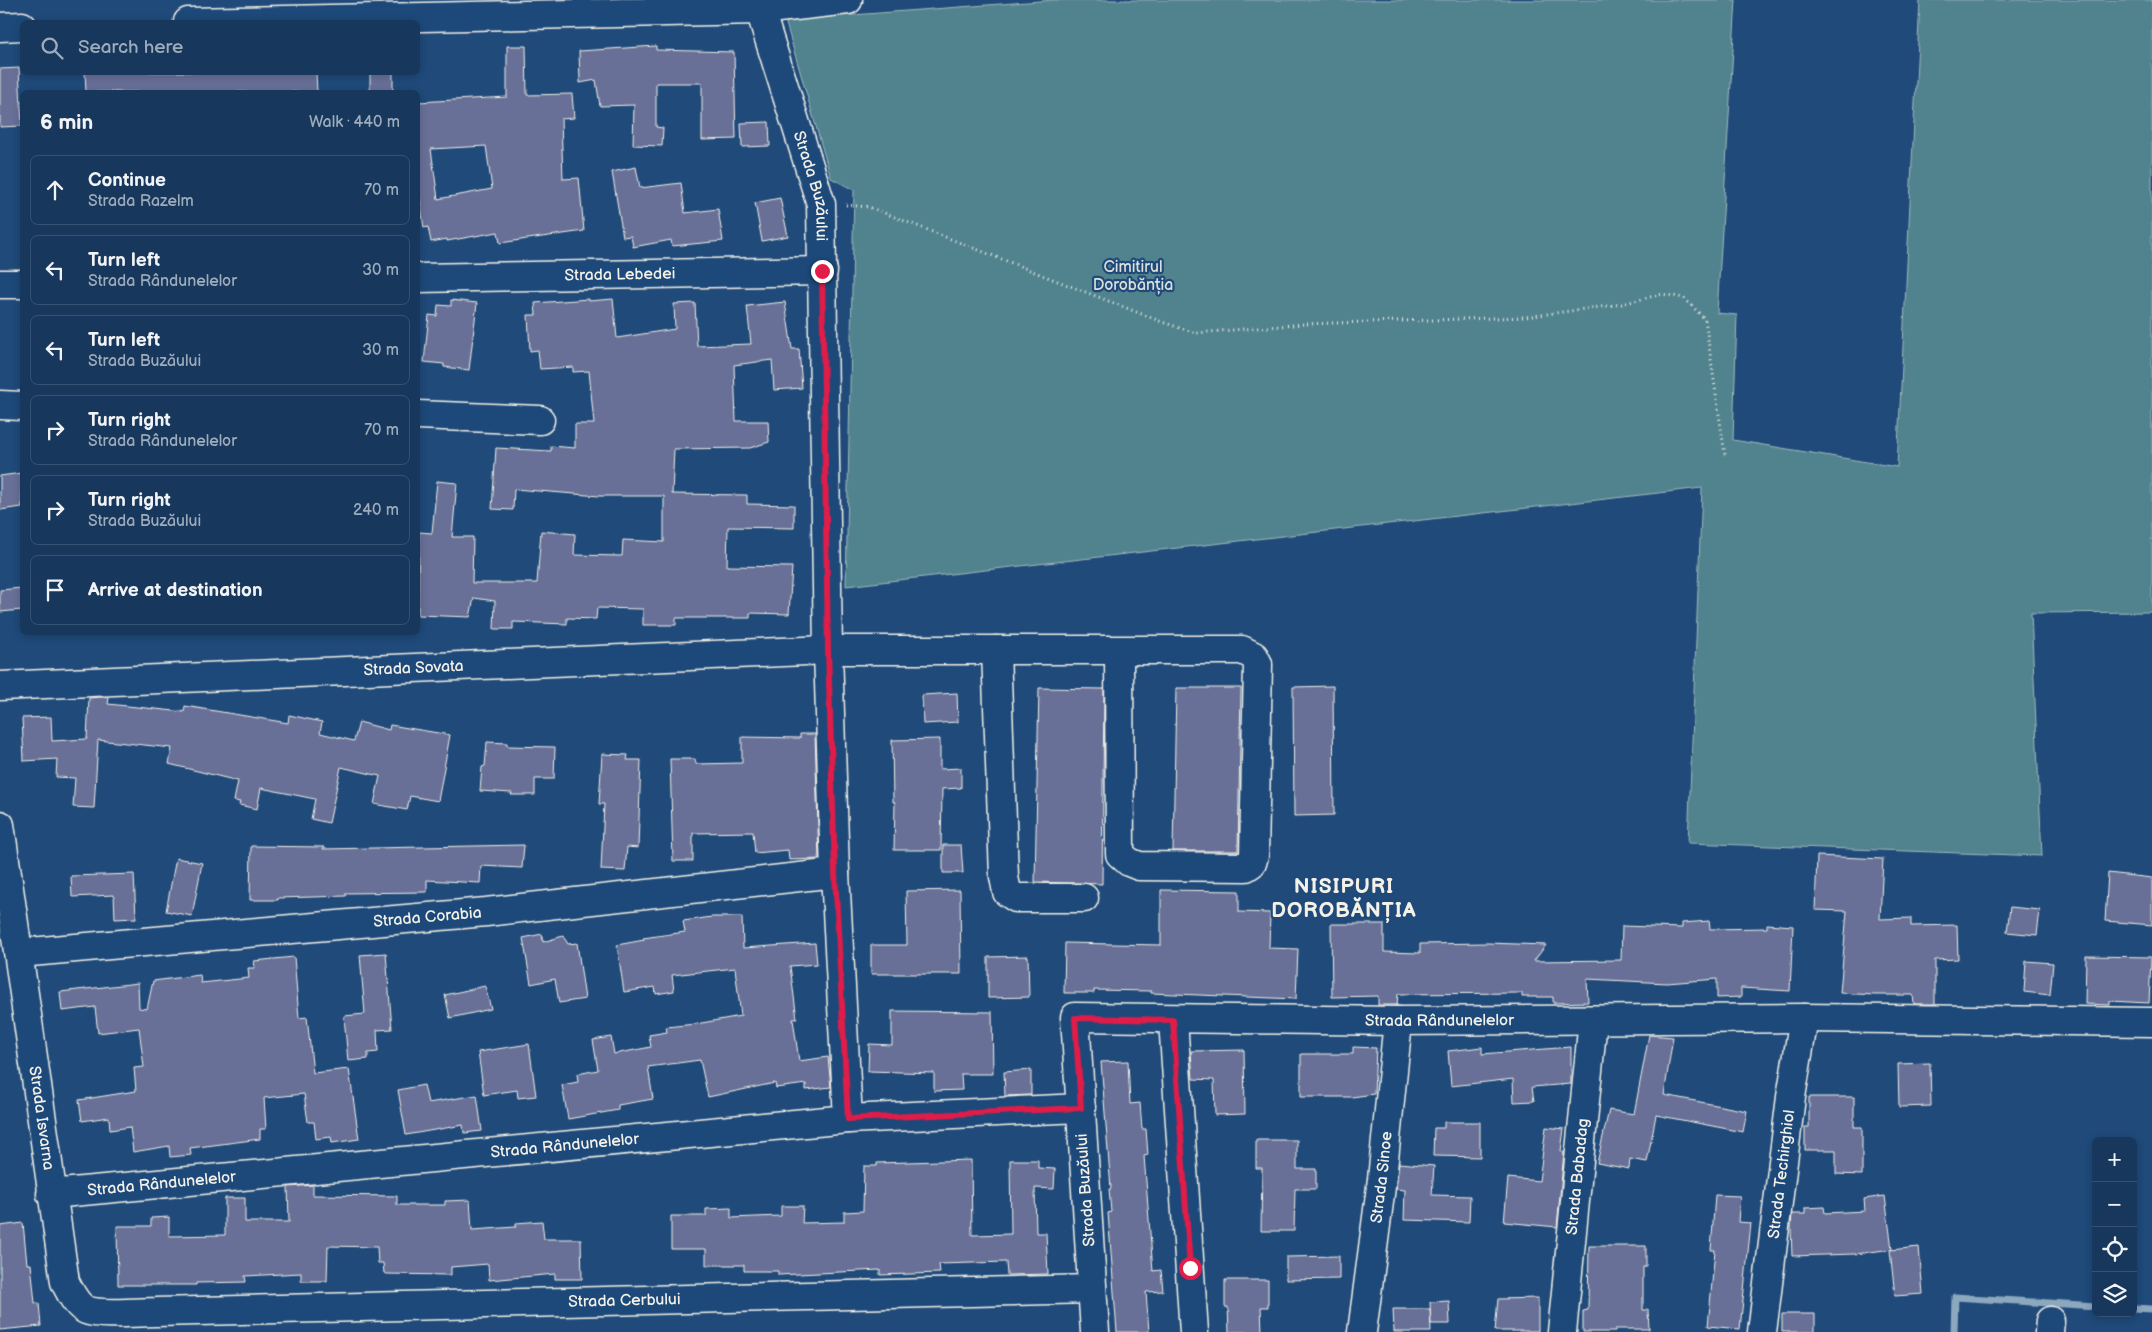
<!DOCTYPE html>
<html lang="en">
<head>
<meta charset="utf-8">
<style>
	body { margin:0; font-family:"Balsamiq Sans",sans-serif; background:#244365; color:#f1f3f6 }
	.controls { position:absolute; right:15px; bottom:15px; display:grid; overflow:hidden; border-radius:8px; box-shadow:0 2px 8px #0003 }
	.controls button { width:45px; height:45px; display:grid; place-items:center; padding:0; border:0; border-bottom:1px solid #365272; background:#17385c; color:#f1f3f6; font:25px sans-serif }
	.stop { position:absolute; width:15px; height:15px; margin:-11px; border:4px solid #e11d48; border-radius:50%; background:#fff }
	.stop.end { background:#e11d48; border-color:#fff; box-shadow:0 1px 5px #0008 }
	.list { margin:0; padding:0; list-style:none }
	h2 { display:flex; justify-content:space-between; align-items:center; height:65px; margin:0; padding:0 20px; font-size:21px }
	h2 small { font-size:16px; font-weight:400; color:#9eacbb }
	.list li { display:grid; grid-template-columns:32px 1fr auto; gap:15px; align-items:center; box-sizing:border-box; height:70px; margin:0 10px 10px; padding:0 10px; border:1px solid #365272; border-radius:8px }
	.list b { display:block; font-size:19px; white-space:nowrap }
	.list p { margin:0; font-size:16px; white-space:nowrap; color:#9eacbb }
	.list em { font-size:16px; font-style:normal; color:#9eacbb }
	.icon { flex:none; width:28px; height:28px; fill:none; stroke:currentColor; stroke-width:2; stroke-linecap:round; stroke-linejoin:round }
	.map { position:relative; flex:none; width:2152px; height:1332px; overflow:hidden }
	.search { position:absolute; background:#17385c; box-shadow:0 2px 8px #0003; left:20px; top:20px; width:400px; height:55px; display:flex; align-items:center; gap:12px; box-sizing:border-box; padding:0 18px; border-radius:8px; color:#9eacbb; font-size:19px }
	.panel { position:absolute; background:#17385c; box-shadow:0 2px 8px #0003; left:20px; top:90px; width:400px; height:545px; border-radius:8px }
	.map>svg:first-child { display:block }
</style>
</head>
<body>
<div class="map">
<svg width="2152" height="1332" viewBox="0 0 2152 1332">
	<rect width="100%" height="100%" fill="#1f4a7a"/>
	<filter id="ink" filterUnits="userSpaceOnUse"><feTurbulence type="fractalNoise" baseFrequency=".02" numOctaves="2"/><feDisplacementMap in="SourceGraphic" scale="10" xChannelSelector="R" yChannelSelector="G"/><feConvolveMatrix kernelMatrix="1 2 1 2 8 2 1 2 1" color-interpolation-filters="sRGB"/></filter>
	<g filter="url(#ink)">
		<path fill="#51838f" stroke="#a2babc" d="M 1054,0 L 1736,0 L 1717,313 L 1737,315 L 1733,440 L 1897,467 L 1920,0 L 2152,0 L 2152,612 L 2031,613 L 2042,856 L 1688,843 L 1702,488 L 846,586 L 854,190 L 831,178 L 785,20 Z"/>
		<g fill="none" stroke-linecap="round" stroke-linejoin="round">
			<path stroke="#8ca8be" stroke-width="7" d="M 2133,1308 L 2152,1309
				M 1954,1332 L 1955,1297 L 2096,1306"/>
		</g>
		<path fill="#687098" stroke="#f4f1e8" fill-rule="evenodd" d="M 507,46 L 526,46 L 527,95 L 572,94 L 574,118 L 561,119 L 563,179 L 579,178 L 584,231 L 500,243 L 498,232 L 447,241 L 447,239 L 431,242 L 428,227 L 424,228 L 418,187 L 418,102 L 507,97 ZM 486,146 L 492,189 L 438,199 L 431,149 Z
			M 656,46 L 656,50 L 734,52 L 736,139 L 702,140 L 702,83 L 656,83 L 656,127 L 663,128 L 662,146 L 633,145 L 634,105 L 600,106 L 596,80 L 580,83 L 579,51 Z
			M 19,68 L 22,126 L 0,127 L 0,69 Z
			M 85,72 L 316,72 L 317,92 L 86,92 Z
			M 370,72 L 393,72 L 393,92 L 370,92 Z
			M 769,122 L 770,146 L 742,147 L 741,123 Z
			M 636,167 L 640,188 L 681,183 L 685,213 L 718,209 L 723,241 L 672,246 L 671,240 L 633,247 L 631,236 L 623,237 L 612,172 Z
			M 780,198 L 788,236 L 762,241 L 755,203 Z
			M 589,299 L 589,301 L 613,299 L 617,338 L 675,329 L 674,304 L 695,303 L 697,346 L 751,344 L 747,306 L 785,302 L 792,349 L 799,349 L 802,388 L 774,390 L 772,360 L 734,365 L 736,421 L 768,421 L 769,442 L 750,448 L 674,449 L 672,494 L 747,495 L 747,504 L 794,505 L 794,528 L 728,527 L 727,566 L 792,567 L 789,614 L 750,613 L 750,618 L 676,618 L 676,625 L 643,625 L 643,609 L 597,608 L 596,619 L 567,618 L 567,624 L 513,622 L 513,629 L 494,629 L 495,601 L 474,598 L 470,617 L 418,615 L 419,532 L 432,533 L 437,481 L 457,483 L 452,537 L 473,537 L 472,583 L 537,583 L 541,531 L 575,534 L 574,555 L 622,556 L 623,540 L 664,542 L 664,496 L 599,496 L 514,489 L 513,510 L 492,509 L 496,448 L 551,451 L 551,446 L 575,448 L 575,424 L 594,424 L 589,371 L 573,372 L 573,367 L 540,369 L 538,350 L 530,351 L 528,315 L 536,315 L 535,303 Z
			M 451,300 L 477,303 L 469,370 L 444,367 L 444,364 L 424,362 L 429,315 L 437,316 L 438,305 L 451,306 Z
			M 22,473 L 22,507 L 0,510 L 0,476 Z
			M 22,588 L 22,610 L 0,612 L 0,590 Z
			M 1333,686 L 1334,815 L 1294,816 L 1293,687 Z
			M 1039,688 L 1104,689 L 1102,884 L 1035,882 Z
			M 1176,688 L 1241,688 L 1238,851 L 1173,851 Z
			M 957,693 L 958,722 L 923,724 L 922,695 Z
			M 101,697 L 109,698 L 108,704 L 184,712 L 185,706 L 288,723 L 289,715 L 322,722 L 320,733 L 354,741 L 359,722 L 389,730 L 390,725 L 450,735 L 438,801 L 410,796 L 407,810 L 374,804 L 380,776 L 341,767 L 329,823 L 311,819 L 315,799 L 261,788 L 257,809 L 239,805 L 240,802 L 234,801 L 238,781 L 169,764 L 172,748 L 98,740 L 94,808 L 73,807 L 75,778 L 56,777 L 57,759 L 24,761 L 22,718 L 51,717 L 52,741 L 87,739 L 89,698 Z
			M 800,734 L 815,734 L 819,859 L 789,860 L 788,850 L 755,853 L 753,832 L 693,833 L 693,861 L 673,861 L 670,759 L 695,759 L 696,764 L 742,763 L 742,737 L 800,738 Z
			M 940,739 L 940,769 L 961,768 L 961,788 L 942,789 L 941,850 L 894,850 L 895,802 L 893,802 L 892,740 Z
			M 487,742 L 507,743 L 507,746 L 555,747 L 554,779 L 535,779 L 535,795 L 511,795 L 512,793 L 480,791 L 482,767 L 485,766 Z
			M 602,754 L 628,755 L 627,760 L 641,760 L 638,848 L 627,847 L 625,871 L 601,870 L 604,804 L 599,804 Z
			M 524,845 L 522,868 L 481,866 L 480,883 L 427,880 L 427,892 L 346,893 L 346,896 L 278,898 L 278,900 L 250,900 L 251,846 L 324,847 L 323,849 Z
			M 943,845 L 961,845 L 963,873 L 943,873 Z
			M 1817,856 L 1883,859 L 1880,919 L 1911,918 L 1911,926 L 1957,925 L 1958,959 L 1935,960 L 1935,1004 L 1914,1004 L 1913,995 L 1874,995 L 1840,993 L 1847,911 L 1815,910 Z
			M 176,858 L 202,863 L 192,916 L 166,911 Z
			M 2108,873 L 2152,878 L 2152,925 L 2105,921 Z
			M 134,874 L 136,918 L 115,919 L 114,895 L 72,897 L 71,876 Z
			M 960,890 L 961,974 L 871,974 L 871,945 L 907,945 L 906,891 Z
			M 1161,890 L 1239,891 L 1239,912 L 1270,913 L 1269,948 L 1298,949 L 1296,999 L 1151,993 L 1151,991 L 1094,990 L 1094,993 L 1064,993 L 1065,943 L 1161,945 Z
			M 2010,907 L 2040,910 L 2037,935 L 2007,932 Z
			M 712,917 L 742,917 L 743,948 L 815,943 L 817,964 L 790,966 L 797,1019 L 793,1019 L 799,1061 L 828,1057 L 831,1087 L 806,1090 L 806,1084 L 776,1088 L 775,1083 L 708,1097 L 700,1060 L 648,1067 L 653,1099 L 618,1105 L 618,1110 L 568,1119 L 562,1085 L 578,1082 L 577,1074 L 598,1070 L 593,1040 L 611,1037 L 614,1054 L 651,1047 L 649,1035 L 667,1032 L 666,1027 L 696,1024 L 741,1016 L 735,968 L 672,975 L 674,991 L 656,994 L 655,987 L 624,992 L 617,945 L 644,940 L 643,938 L 685,932 L 683,921 Z
			M 1709,921 L 1710,929 L 1767,928 L 1767,924 L 1793,926 L 1790,991 L 1741,988 L 1741,997 L 1717,998 L 1717,979 L 1667,983 L 1587,979 L 1588,1002 L 1553,1003 L 1553,997 L 1522,997 L 1522,993 L 1398,994 L 1397,1005 L 1378,1005 L 1378,996 L 1332,997 L 1331,924 L 1384,924 L 1384,952 L 1420,953 L 1420,944 L 1487,943 L 1546,945 L 1534,961 L 1621,960 L 1622,926 L 1682,928 L 1682,923 Z
			M 542,934 L 543,942 L 563,936 L 568,944 L 577,943 L 585,999 L 559,1003 L 555,979 L 531,984 L 523,938 Z
			M 386,953 L 392,1029 L 377,1030 L 378,1052 L 368,1053 L 368,1059 L 348,1061 L 344,1016 L 365,1014 L 360,955 Z
			M 1028,956 L 1029,997 L 988,998 L 988,957 Z
			M 2086,956 L 2151,957 L 2149,1003 L 2110,1001 L 2110,1005 L 2085,1004 Z
			M 294,957 L 299,1018 L 307,1017 L 313,1073 L 349,1069 L 359,1139 L 332,1143 L 331,1137 L 316,1139 L 314,1122 L 308,1122 L 304,1094 L 264,1098 L 266,1129 L 260,1129 L 260,1139 L 190,1148 L 191,1155 L 170,1157 L 169,1146 L 133,1152 L 130,1127 L 110,1130 L 109,1117 L 82,1121 L 79,1100 L 136,1091 L 134,1068 L 144,1067 L 139,1028 L 98,1033 L 95,1007 L 62,1011 L 60,992 L 138,983 L 139,1008 L 147,1009 L 153,981 L 200,975 L 201,983 L 249,978 L 248,968 L 255,968 L 254,961 Z
			M 2026,961 L 2053,963 L 2050,995 L 2024,992 Z
			M 485,986 L 491,1009 L 450,1018 L 445,995 Z
			M 892,1011 L 992,1012 L 993,1074 L 961,1074 L 962,1090 L 934,1091 L 934,1073 L 868,1071 L 869,1044 L 892,1045 Z
			M 1649,1035 L 1673,1037 L 1664,1095 L 1747,1111 L 1743,1132 L 1656,1115 L 1647,1162 L 1630,1159 L 1629,1169 L 1597,1163 L 1609,1110 L 1634,1114 Z
			M 529,1044 L 536,1096 L 518,1098 L 517,1090 L 484,1095 L 478,1052 Z
			M 1353,1047 L 1376,1048 L 1374,1094 L 1352,1097 L 1301,1097 L 1301,1054 L 1353,1054 Z
			M 1482,1047 L 1482,1054 L 1571,1047 L 1571,1084 L 1532,1087 L 1534,1101 L 1514,1102 L 1513,1079 L 1451,1086 L 1448,1051 Z
			M 1244,1050 L 1245,1114 L 1215,1115 L 1214,1080 L 1193,1079 L 1191,1051 Z
			M 1128,1061 L 1130,1104 L 1140,1103 L 1142,1129 L 1146,1129 L 1148,1155 L 1144,1156 L 1153,1271 L 1161,1270 L 1163,1291 L 1146,1292 L 1149,1332 L 1117,1332 L 1108,1213 L 1111,1212 L 1109,1189 L 1111,1189 L 1101,1062 Z
			M 1930,1063 L 1931,1106 L 1899,1107 L 1898,1064 Z
			M 1031,1070 L 1031,1095 L 1005,1096 L 1004,1072 Z
			M 424,1085 L 428,1103 L 477,1095 L 482,1131 L 464,1133 L 463,1125 L 406,1135 L 398,1090 Z
			M 1809,1097 L 1854,1097 L 1854,1127 L 1862,1127 L 1862,1175 L 1836,1174 L 1836,1150 L 1805,1150 L 1805,1127 L 1809,1127 Z
			M 1444,1122 L 1480,1122 L 1480,1157 L 1433,1156 L 1434,1128 L 1444,1128 Z
			M 1546,1127 L 1564,1129 L 1561,1151 L 1564,1152 L 1557,1227 L 1504,1222 L 1508,1178 L 1539,1181 Z
			M 1256,1140 L 1297,1140 L 1297,1169 L 1316,1169 L 1316,1189 L 1295,1189 L 1294,1231 L 1261,1231 L 1262,1168 L 1256,1168 Z
			M 971,1160 L 972,1235 L 1011,1234 L 1010,1160 L 1038,1160 L 1038,1168 L 1055,1169 L 1054,1189 L 1035,1188 L 1036,1233 L 1046,1233 L 1048,1274 L 1007,1275 L 1006,1262 L 939,1264 L 940,1273 L 880,1275 L 880,1270 L 778,1275 L 778,1271 L 744,1271 L 744,1265 L 706,1265 L 706,1249 L 671,1249 L 671,1216 L 706,1216 L 706,1209 L 731,1208 L 731,1218 L 781,1216 L 781,1206 L 803,1206 L 802,1223 L 844,1222 L 844,1212 L 863,1211 L 864,1166 L 877,1166 L 877,1163 Z
			M 1399,1163 L 1434,1166 L 1432,1195 L 1470,1196 L 1469,1222 L 1404,1220 L 1405,1190 L 1396,1189 Z
			M 313,1185 L 313,1195 L 397,1196 L 397,1205 L 445,1205 L 445,1201 L 470,1200 L 472,1230 L 516,1227 L 516,1223 L 542,1221 L 544,1239 L 581,1239 L 582,1279 L 555,1279 L 555,1274 L 489,1280 L 488,1264 L 451,1267 L 451,1275 L 387,1274 L 384,1273 L 383,1263 L 378,1263 L 377,1247 L 328,1246 L 327,1281 L 301,1281 L 301,1273 L 245,1276 L 246,1282 L 196,1283 L 196,1285 L 118,1285 L 117,1226 L 151,1226 L 151,1218 L 169,1217 L 169,1236 L 225,1235 L 225,1198 L 245,1198 L 245,1222 L 289,1222 L 288,1187 Z
			M 1715,1195 L 1740,1196 L 1738,1222 L 1751,1223 L 1740,1329 L 1708,1326 L 1715,1250 L 1711,1250 Z
			M 1885,1196 L 1892,1249 L 1855,1254 L 1792,1256 L 1791,1228 L 1792,1214 L 1805,1214 L 1805,1208 L 1824,1207 L 1825,1213 L 1865,1211 L 1864,1199 Z
			M 23,1223 L 27,1264 L 31,1264 L 35,1303 L 39,1303 L 41,1326 L 0,1330 L 0,1226 Z
			M 1589,1246 L 1646,1246 L 1646,1267 L 1643,1267 L 1643,1310 L 1648,1310 L 1649,1329 L 1615,1329 L 1615,1332 L 1583,1332 L 1583,1311 L 1588,1310 Z
			M 1919,1247 L 1923,1294 L 1895,1296 L 1890,1250 Z
			M 1339,1256 L 1339,1279 L 1286,1280 L 1286,1257 Z
			M 1225,1280 L 1268,1280 L 1268,1307 L 1261,1307 L 1262,1332 L 1229,1332 L 1228,1307 L 1225,1307 Z
			M 1538,1298 L 1538,1331 L 1495,1331 L 1498,1299 Z
			M 1449,1301 L 1450,1324 L 1431,1324 L 1430,1302 Z
			M 1393,1309 L 1430,1309 L 1431,1332 L 1394,1332 Z
			M 1782,1314 L 1815,1314 L 1815,1332 L 1782,1332 Z"/>
		<g fill="none" stroke-linecap="round" stroke-linejoin="round">
			<defs>
				<g id="minor">
					<path id="s1" d="M 760,10 L 821,204 L 828,650 L 835,873 L 848,1119"/>
					<path d="M 188,22 L 760,10 L 848,0"/>
					<path d="M 0,27 L 22,26"/>
					<path id="s2" d="M 418,278 L 823,271"/>
					<path d="M 0,284 L 22,284"/>
					<path d="M 0,405 L 22,406"/>
					<path d="M 418,415 L 540,420"/>
					<path d="M 996,650 L 1004,877 L 1007,892 L 1016,898 L 1084,898"/>
					<path id="s3" d="M 0,686 L 828,650 L 1242,650 L 1254,656 L 1258,664 L 1254,856 L 1252,863 L 1246,867 L 1139,866 L 1129,862 L 1120,854 L 1119,650"/>
					<path id="s4" d="M 0,825 L 65,1282 C 70,1292 76,1305 86,1310 C 99,1316 141,1312 156,1312 L 1092,1289"/>
					<path id="s5" d="M 19,953 L 486,912 L 835,873"/>
					<path d="M 1173,1020 L 1194,1332"/>
					<path id="s6" d="M 51,1194 L 848,1119 L 1081,1108"/>
					<path id="s7" d="M 1095,1332 L 1075,1017 L 1398,1021 L 1804,1018 L 2152,1022"/>
					<path id="s8" d="M 1362,1332 L 1382,1179 L 1398,1021"/>
					<path id="s9" d="M 1562,1332 L 1593,1020"/>
					<path id="s10" d="M 1762,1332 L 1791,1097 L 1804,1018"/>
					<path d="M 2049,1332 L 2050,1321"/>
				</g>
			</defs>
			<use href="#minor" stroke="#f4f1e8" stroke-width="31"/>
			<path stroke="#f4f1e8" stroke-width="3" stroke-dasharray="1 4" stroke-linecap="butt" d="M 846,205 L 869,207 L 1162,322 L 1196,333 L 1304,324 L 1525,317 L 1622,304 L 1662,294 L 1684,298 L 1705,319 L 1725,455"/>
			<use href="#minor" stroke="#1f4a7a" stroke-width="28"/>
		</g>
	</g>
	<g fill="none" stroke-linecap="round" stroke-linejoin="round" filter="url(#ink)">
		<path stroke="#e11d48" stroke-width="6" d="M 822,271 L 828,650 L 835,873 L 848,1119 L 1081,1108 L 1075,1018 L 1173,1020 L 1190,1268"/>
	</g>
	<g text-anchor="middle" dominant-baseline="central" stroke-width="4.5" stroke-linejoin="round" paint-order="stroke">
		<g font-size="16" fill="#f4f1e8" stroke="#1f4a7a">
			<text stroke="none"><textPath href="#s1" startOffset="184">Strada Buzăului</textPath></text>
			<text stroke="none"><textPath href="#s2" startOffset="202">Strada Lebedei</textPath></text>
			<text stroke="none"><textPath href="#s3" startOffset="414">Strada Sovata</textPath></text>
			<text stroke="none"><textPath href="#s5" startOffset="410">Strada Corabia</textPath></text>
			<text stroke="none"><textPath href="#s7" startOffset="680">Strada Rândunelelor</textPath></text>
			<text stroke="none"><textPath href="#s4" startOffset="296">Strada Isvarna</textPath></text>
			<text stroke="none"><textPath href="#s6" startOffset="516">Strada Rândunelelor</textPath></text>
			<text stroke="none"><textPath href="#s10" startOffset="159">Strada Techirghiol</textPath></text>
			<text stroke="none"><textPath href="#s9" startOffset="156">Strada Babadag</textPath></text>
			<text stroke="none"><textPath href="#s8" startOffset="156">Strada Sinoe</textPath></text>
			<text stroke="none"><textPath href="#s6" startOffset="111">Strada Rândunelelor</textPath></text>
			<text transform="translate(1086 1190) rotate(-94)">Strada Buzăului</text>
			<text stroke="none"><textPath href="#s4" startOffset="1036">Strada Cerbului</textPath></text>
		</g>
		<g font-size="16" fill="#dce0db" stroke="#1f4a7a">
			<text x="1133" y="267">Cimitirul<tspan x="1133" dy="18">Dorobănția</tspan></text>
		</g>
		<g font-size="21" font-weight="bold" letter-spacing="1" fill="#f4f1e8" stroke="#1f4a7a">
			<text x="1344" y="886">NISIPURI<tspan x="1344" dy="24">DOROBĂNȚIA</tspan></text>
		</g>
	</g>
</svg>
<div class="controls">
<button>+</button>
<button>−</button>
<button><svg class="icon" aria-label="locate" viewBox="0 0 24 24"><circle cx="12" cy="12" r="6"/><path d="M12 2v4M12 18v4M2 12h4M18 12h4"/></svg></button>
<button><svg class="icon" aria-label="layers" viewBox="0 0 24 24"><path d="M12 4l9 5-9 5-9-5zM3 14l9 5 9-5"/></svg></button>
</div>
<div class="stop" style="left:1190px;top:1268px"></div>
<div class="stop end" style="left:822px;top:271px"></div>
<div class="search"><svg class="icon" aria-label="search" viewBox="0 0 24 24"><circle cx="10" cy="10" r="6"/><path d="M15 15l6 6"/></svg>Search here</div>
<section class="panel">
<h2>6 min<small>Walk · 440 m</small></h2>
<ul class="list">
<li><svg class="icon" aria-label="ahead" viewBox="0 0 24 24"><path d="M12 20V5M6 11l6-6 6 6"/></svg><div><b>Continue</b><p>Strada Razelm</p></div><em>70 m</em></li>
<li><svg class="icon" aria-label="left" viewBox="0 0 24 24"><path d="M17 20v-9H6M10 6l-5 5 5 5"/></svg><div><b>Turn left</b><p>Strada Rândunelelor</p></div><em>30 m</em></li>
<li><svg class="icon" aria-label="left" viewBox="0 0 24 24"><path d="M17 20v-9H6M10 6l-5 5 5 5"/></svg><div><b>Turn left</b><p>Strada Buzăului</p></div><em>30 m</em></li>
<li><svg class="icon" aria-label="right" viewBox="0 0 24 24"><path d="M7 20v-9h11M14 6l5 5-5 5"/></svg><div><b>Turn right</b><p>Strada Rândunelelor</p></div><em>70 m</em></li>
<li><svg class="icon" aria-label="right" viewBox="0 0 24 24"><path d="M7 20v-9h11M14 6l5 5-5 5"/></svg><div><b>Turn right</b><p>Strada Buzăului</p></div><em>240 m</em></li>
<li><svg class="icon" aria-label="arrive" viewBox="0 0 24 24"><path d="M6 21V4h12l-3 4 3 4H6"/></svg><div><b>Arrive at destination</b></div></li>
</ul>
</section>
</div>
</body>
</html>
